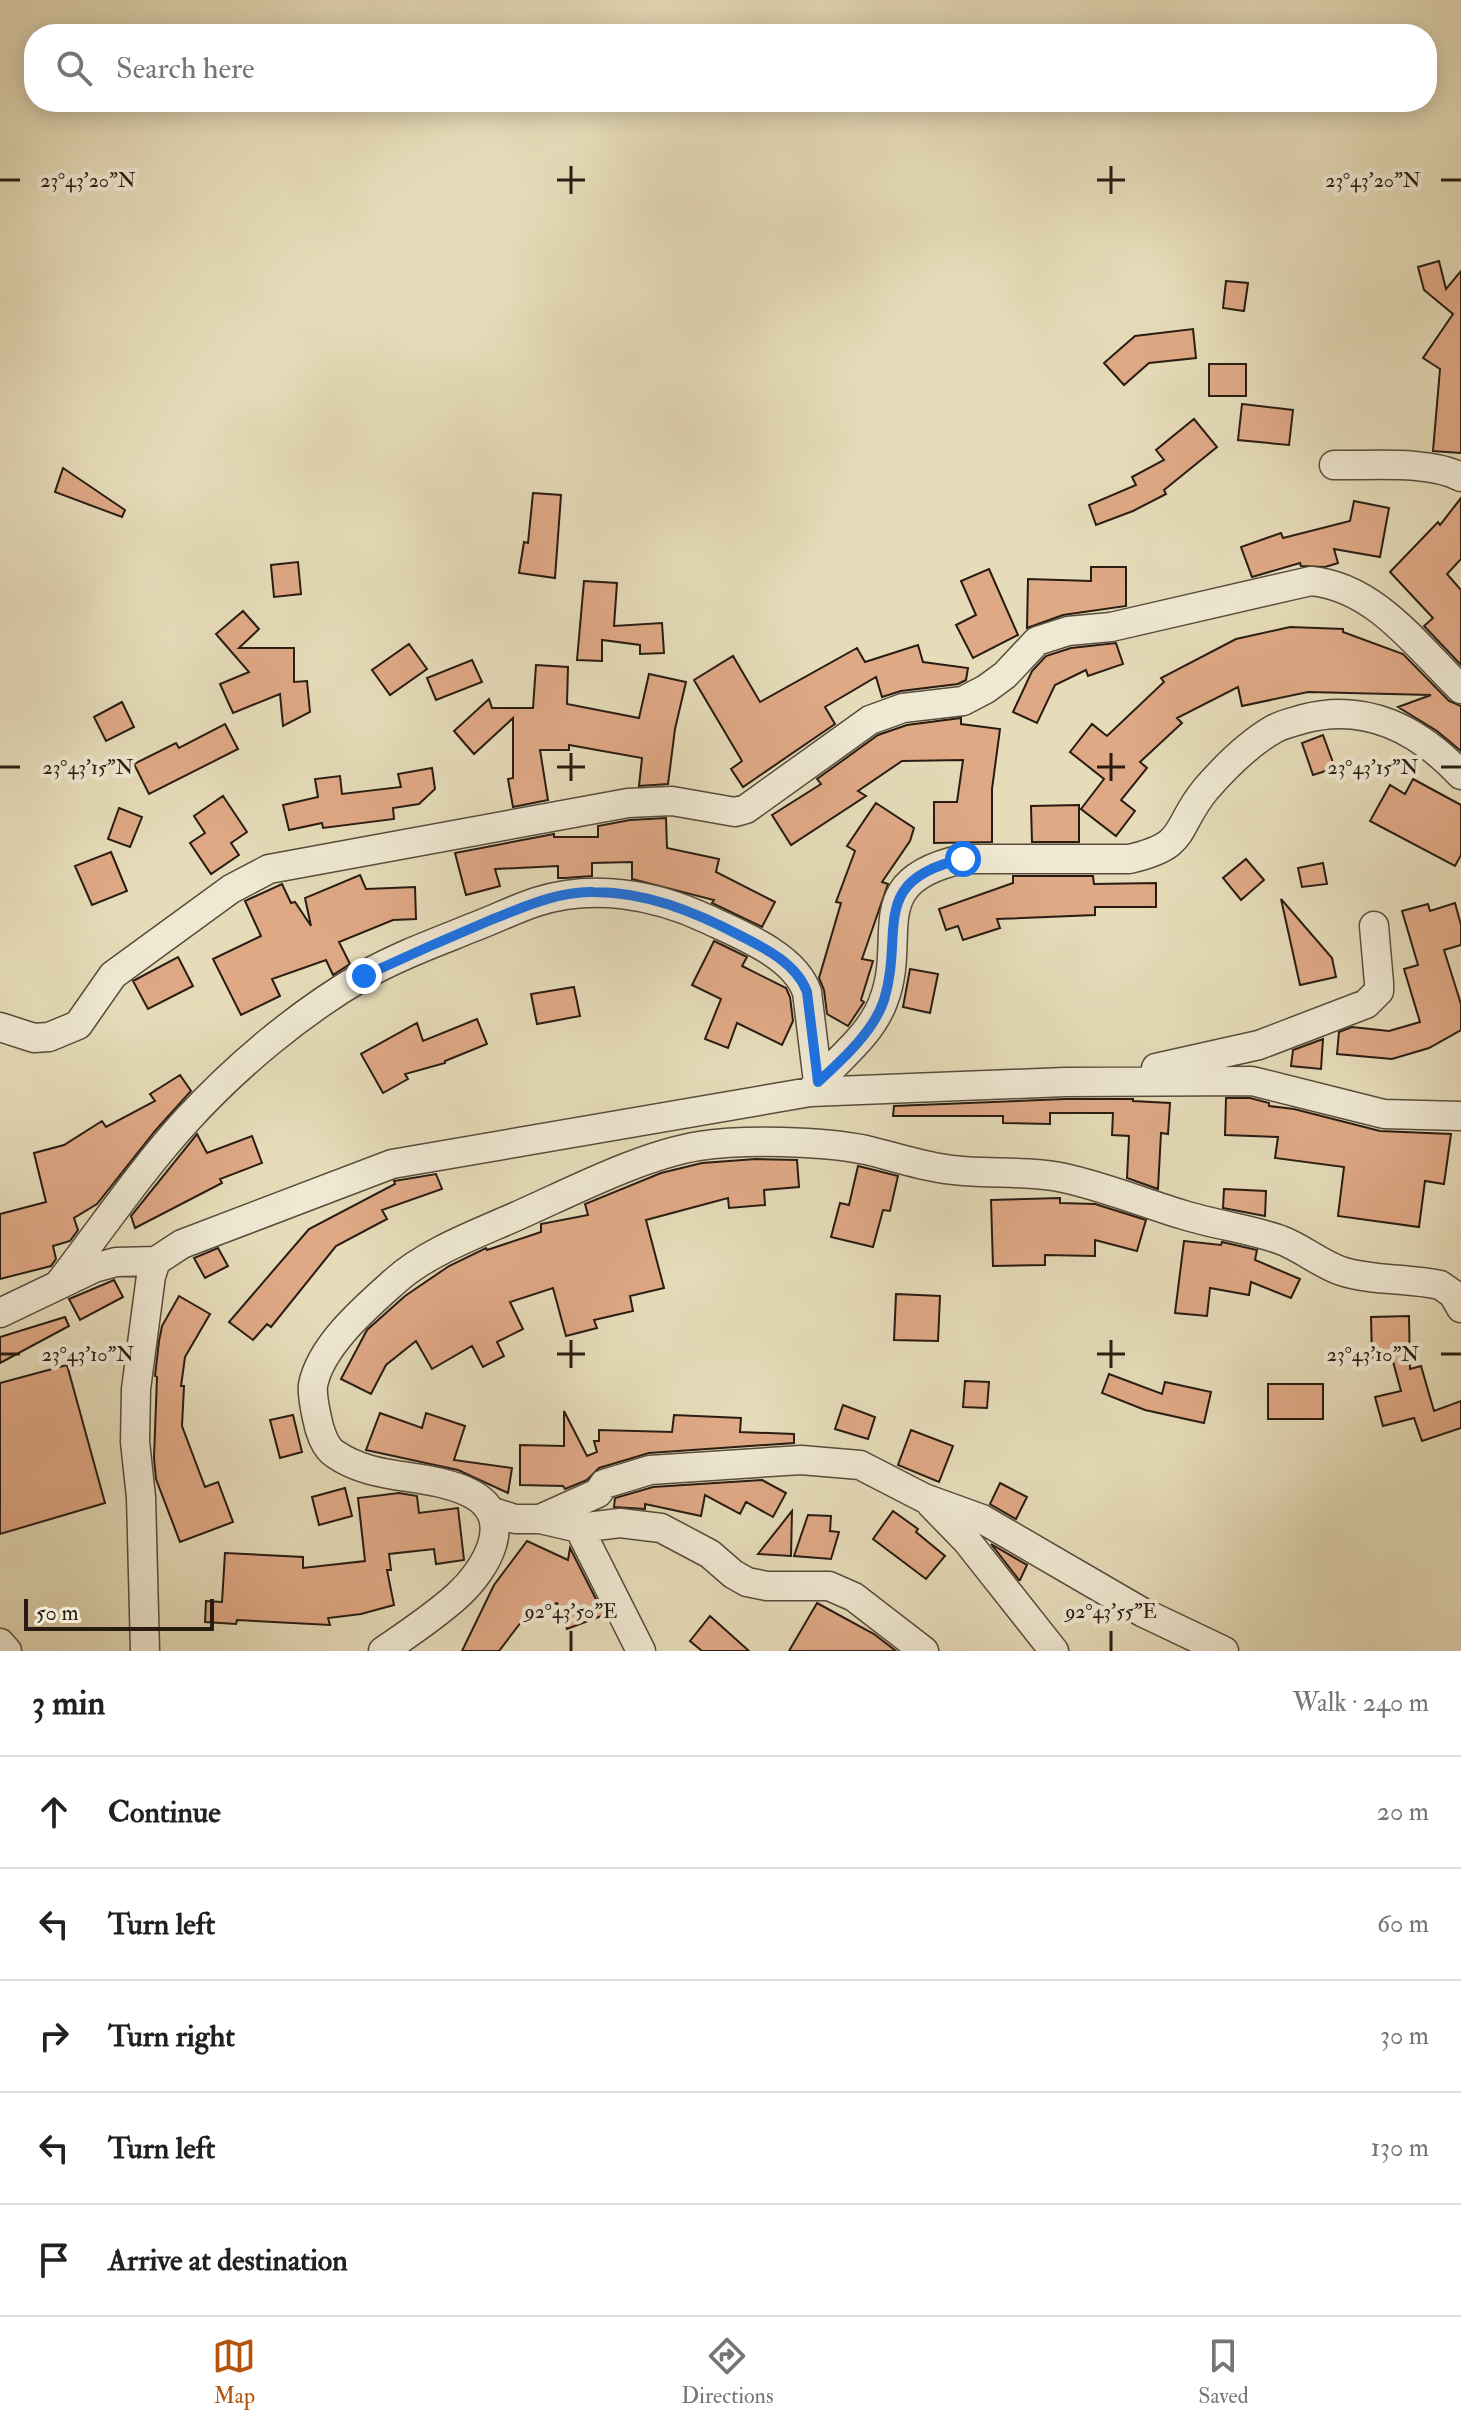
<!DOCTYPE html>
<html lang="en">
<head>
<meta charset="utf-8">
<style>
	body { margin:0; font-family:"IM FELL Double Pica",serif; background:#f2f2f2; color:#202124 }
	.scale { position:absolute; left:24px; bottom:20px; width:190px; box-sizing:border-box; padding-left:8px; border:4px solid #281c12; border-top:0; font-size:22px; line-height:28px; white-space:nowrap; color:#281c12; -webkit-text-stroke:6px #efe8d2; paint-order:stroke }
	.stop { position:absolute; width:24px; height:24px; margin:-18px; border:6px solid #1a73e8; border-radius:50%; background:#fff }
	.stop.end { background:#1a73e8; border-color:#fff; box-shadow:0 2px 8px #0008 }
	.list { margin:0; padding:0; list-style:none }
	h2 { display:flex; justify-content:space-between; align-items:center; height:104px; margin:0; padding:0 32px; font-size:34px }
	h2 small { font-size:26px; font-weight:400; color:#757577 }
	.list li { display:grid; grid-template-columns:52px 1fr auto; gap:24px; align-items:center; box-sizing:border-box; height:112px; padding:0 32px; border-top:2px solid #e0e0e0 }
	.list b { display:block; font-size:30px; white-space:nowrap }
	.list em { font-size:26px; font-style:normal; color:#757577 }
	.icon { flex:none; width:44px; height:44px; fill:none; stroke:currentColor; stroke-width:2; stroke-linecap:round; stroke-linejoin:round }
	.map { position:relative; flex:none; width:1461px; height:1651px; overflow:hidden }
	.search { position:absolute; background:#fff; box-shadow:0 4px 20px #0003; left:24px; right:24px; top:24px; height:88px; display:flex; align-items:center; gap:20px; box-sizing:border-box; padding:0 28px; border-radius:32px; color:#757577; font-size:30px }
	.sheet { height:664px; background:#fff }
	nav { display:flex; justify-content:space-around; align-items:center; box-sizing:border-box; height:112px; border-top:2px solid #e0e0e0; background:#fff; font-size:22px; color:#757577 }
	nav a { display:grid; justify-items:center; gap:4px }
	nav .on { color:#b45309 }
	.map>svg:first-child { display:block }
</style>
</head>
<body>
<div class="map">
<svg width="1461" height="1651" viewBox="0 0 1461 1651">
	<rect width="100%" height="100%" fill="#e6dcb9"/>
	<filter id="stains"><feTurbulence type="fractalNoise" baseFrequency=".0025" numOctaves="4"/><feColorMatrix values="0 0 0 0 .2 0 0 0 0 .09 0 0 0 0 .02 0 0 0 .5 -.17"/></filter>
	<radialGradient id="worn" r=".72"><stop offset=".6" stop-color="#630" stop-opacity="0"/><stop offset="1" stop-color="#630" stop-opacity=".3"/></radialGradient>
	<path fill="#e0a986" stroke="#281c12" stroke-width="2" d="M 1439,261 L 1446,289 L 1461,271 L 1461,453 L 1433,451 L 1440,369 L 1423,358 L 1453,314 L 1424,290 L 1418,267 Z
		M 1226,281 L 1248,283 L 1244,311 L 1223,308 Z
		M 1193,329 L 1196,358 L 1149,363 L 1124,385 L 1104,363 L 1135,336 Z
		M 1209,364 L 1246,364 L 1246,396 L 1209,396 Z
		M 1242,404 L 1293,410 L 1289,445 L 1238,440 Z
		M 1194,419 L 1217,447 L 1164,490 L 1166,494 L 1133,511 L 1096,525 L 1089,505 L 1136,485 L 1132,477 L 1164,460 L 1156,450 Z
		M 63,468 L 125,510 L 122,517 L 55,492 Z
		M 533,493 L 561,495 L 555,578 L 519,573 L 524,542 L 528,543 Z
		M 1461,498 L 1461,559 L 1447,574 L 1461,590 L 1461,665 L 1424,626 L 1433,618 L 1390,572 L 1438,522 L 1440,525 Z
		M 1354,501 L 1389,508 L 1380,557 L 1334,549 L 1338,563 L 1325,567 L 1301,566 L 1300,563 L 1252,577 L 1241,547 L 1281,533 L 1283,538 L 1350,521 Z
		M 298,562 L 301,594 L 274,597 L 271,565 Z
		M 1091,567 L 1126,567 L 1126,606 L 1063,615 L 1027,628 L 1028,579 L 1091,581 Z
		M 989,569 L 1018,635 L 973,658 L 956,625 L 976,615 L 961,581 Z
		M 584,581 L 617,583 L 614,626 L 662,623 L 664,653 L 640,654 L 640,645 L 602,640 L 602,661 L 577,660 Z
		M 243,611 L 259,629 L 239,648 L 294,648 L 294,682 L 307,681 L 310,712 L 283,726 L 280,694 L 233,713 L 220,684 L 249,672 L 216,634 Z
		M 1290,627 L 1343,629 L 1343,632 L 1403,654 L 1449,701 L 1461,706 L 1461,751 L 1437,731 L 1398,707 L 1431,695 L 1308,692 L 1242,706 L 1238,687 L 1177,718 L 1182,723 L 1140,762 L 1147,768 L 1121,800 L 1135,811 L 1116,836 L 1081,809 L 1104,779 L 1070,752 L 1092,724 L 1107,736 L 1164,682 L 1161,678 L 1236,639 Z
		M 1116,643 L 1123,664 L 1088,676 L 1086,670 L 1055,685 L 1037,723 L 1013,712 L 1032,671 L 1046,656 L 1071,648 Z
		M 409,644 L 427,669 L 390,695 L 372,670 Z
		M 918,645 L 923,662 L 968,668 L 966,680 L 958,684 L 901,691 L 882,697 L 876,677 L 825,707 L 835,724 L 743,787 L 731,769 L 742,761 L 694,680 L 733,656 L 760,702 L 857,648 L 865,662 Z
		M 472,660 L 482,682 L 436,700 L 427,678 Z
		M 536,665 L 568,667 L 567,704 L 639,718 L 649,674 L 686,682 L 675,729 L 668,784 L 639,786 L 642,758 L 569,745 L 569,750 L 540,750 L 548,800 L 513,807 L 508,779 L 513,778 L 513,718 L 474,754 L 454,731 L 489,699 L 492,708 L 533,708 Z
		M 122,702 L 134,727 L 106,741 L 94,717 Z
		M 961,718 L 961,724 L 1000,729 L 992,789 L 992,842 L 934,843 L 934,802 L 957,802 L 963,760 L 902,761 L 858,791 L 866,796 L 791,845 L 772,815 L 821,784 L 817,779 L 878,735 L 907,725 Z
		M 225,724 L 238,749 L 149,794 L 134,764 L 176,743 L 179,748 Z
		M 1323,735 L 1335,768 L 1313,775 L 1302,743 Z
		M 432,768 L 435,789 L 419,804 L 393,808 L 394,819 L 323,828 L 322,823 L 289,830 L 283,805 L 318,797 L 315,779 L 340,776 L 342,794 L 401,787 L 398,774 Z
		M 1413,779 L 1461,805 L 1461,855 L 1455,866 L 1370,821 L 1390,785 L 1405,794 Z
		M 223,796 L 247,832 L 231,843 L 239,855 L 211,874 L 190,843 L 205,833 L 194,816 Z
		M 876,803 L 914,828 L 910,841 L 882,882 L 888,884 L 862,959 L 873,961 L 861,1000 L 864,1002 L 848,1026 L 827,1014 L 824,990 L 819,978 L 841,903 L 836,902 L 855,851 L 847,846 Z
		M 1079,805 L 1079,842 L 1032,842 L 1031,806 Z
		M 119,808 L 142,817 L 130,847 L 108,839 Z
		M 666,818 L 667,848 L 719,859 L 716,872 L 775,902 L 762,927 L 712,903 L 714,900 L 632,879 L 632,862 L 592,863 L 592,876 L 565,878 L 558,878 L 558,866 L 495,869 L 500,886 L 466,895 L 455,853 L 554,834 L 554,837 L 598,837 L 598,826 L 630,820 Z
		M 111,852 L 127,891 L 92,905 L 75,866 Z
		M 1246,859 L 1264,880 L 1241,900 L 1223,878 Z
		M 1323,863 L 1327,884 L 1302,887 L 1298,868 Z
		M 360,875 L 366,889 L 415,887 L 416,919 L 393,920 L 339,942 L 350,964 L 333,975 L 326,960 L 272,979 L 280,996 L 241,1015 L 213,959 L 261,936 L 245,901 L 282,884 L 291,903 L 295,902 L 311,926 L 305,898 Z
		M 1013,876 L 1093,876 L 1094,884 L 1156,883 L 1156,907 L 1095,907 L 1095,915 L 997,919 L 1000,928 L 963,940 L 958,926 L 946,930 L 939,909 L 1013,883 Z
		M 1281,899 L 1332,958 L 1336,977 L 1300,985 Z
		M 1455,903 L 1461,925 L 1461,945 L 1444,950 L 1461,1004 L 1461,1030 L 1429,1048 L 1392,1059 L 1337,1054 L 1339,1032 L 1352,1027 L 1389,1031 L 1420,1022 L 1404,969 L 1418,965 L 1402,911 L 1428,904 L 1430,911 Z
		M 714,941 L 747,957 L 742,966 L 786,988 L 790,997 L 793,1021 L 782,1045 L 737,1023 L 728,1048 L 705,1039 L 721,999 L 692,985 Z
		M 178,957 L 193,986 L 148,1009 L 133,981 Z
		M 910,969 L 938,974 L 930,1013 L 903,1007 Z
		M 574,987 L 580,1016 L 537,1024 L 531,994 Z
		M 477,1019 L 487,1044 L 445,1061 L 445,1063 L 405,1074 L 408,1079 L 383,1093 L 361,1054 L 417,1023 L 423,1041 Z
		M 1323,1039 L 1321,1069 L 1291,1066 L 1293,1050 Z
		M 180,1075 L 191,1091 L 155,1131 L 97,1204 L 74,1218 L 78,1230 L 70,1241 L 53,1246 L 56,1259 L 51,1266 L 0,1279 L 0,1214 L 46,1202 L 34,1153 L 64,1145 L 102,1121 L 106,1127 L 155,1101 L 150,1094 Z
		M 1226,1098 L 1250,1098 L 1269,1103 L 1269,1106 L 1294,1109 L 1380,1131 L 1451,1134 L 1444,1184 L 1425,1181 L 1419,1227 L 1338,1216 L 1344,1167 L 1275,1158 L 1278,1137 L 1225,1135 Z
		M 1065,1099 L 1133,1099 L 1133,1101 L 1170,1103 L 1168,1134 L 1161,1133 L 1158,1189 L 1127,1178 L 1129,1136 L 1112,1135 L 1113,1113 L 1050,1113 L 1050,1124 L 1003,1123 L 1003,1116 L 893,1116 L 894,1106 Z
		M 197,1134 L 207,1153 L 252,1136 L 262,1163 L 220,1179 L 222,1183 L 135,1228 L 131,1216 Z
		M 756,1159 L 797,1160 L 799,1187 L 764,1190 L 765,1205 L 729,1208 L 728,1198 L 646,1220 L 664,1288 L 630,1296 L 633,1311 L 594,1320 L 597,1328 L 566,1336 L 553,1288 L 510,1302 L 523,1329 L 497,1342 L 504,1356 L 483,1367 L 472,1346 L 432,1369 L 416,1341 L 386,1365 L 371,1394 L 341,1379 L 367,1330 L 405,1296 L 449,1266 L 486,1248 L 487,1250 L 541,1232 L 541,1224 L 588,1215 L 585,1204 L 661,1173 L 702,1163 Z
		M 858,1166 L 898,1176 L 890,1211 L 883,1210 L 873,1247 L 831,1237 L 840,1203 L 849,1205 Z
		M 436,1174 L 442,1189 L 382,1210 L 387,1219 L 336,1246 L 271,1327 L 267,1324 L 253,1340 L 229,1322 L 309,1229 L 395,1184 L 394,1181 Z
		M 1224,1189 L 1266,1191 L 1265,1216 L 1223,1208 Z
		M 1060,1198 L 1060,1203 L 1095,1204 L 1146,1220 L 1137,1251 L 1095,1240 L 1095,1256 L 1045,1255 L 1045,1265 L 993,1266 L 991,1200 Z
		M 1184,1241 L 1221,1245 L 1222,1242 L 1257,1250 L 1255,1260 L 1300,1279 L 1291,1298 L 1251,1282 L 1249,1295 L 1210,1288 L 1207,1316 L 1175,1313 Z
		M 218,1248 L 228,1266 L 205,1278 L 194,1258 Z
		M 114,1280 L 123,1297 L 80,1320 L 69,1299 Z
		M 896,1294 L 940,1296 L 938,1341 L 894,1340 Z
		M 179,1296 L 210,1314 L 185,1357 L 181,1386 L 184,1386 L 182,1426 L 205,1487 L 218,1482 L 233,1522 L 180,1542 L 156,1479 L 154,1458 L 157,1377 L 155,1376 L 159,1341 L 162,1326 Z
		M 1409,1316 L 1410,1369 L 1421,1366 L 1434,1411 L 1461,1401 L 1461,1428 L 1422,1441 L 1414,1418 L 1383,1426 L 1375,1397 L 1401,1391 L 1392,1358 L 1372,1358 L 1371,1317 Z
		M 65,1317 L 69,1326 L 0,1363 L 0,1337 Z
		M 67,1365 L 105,1503 L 0,1534 L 0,1383 Z
		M 1109,1374 L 1162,1394 L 1165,1382 L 1211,1392 L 1204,1423 L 1145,1410 L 1102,1393 Z
		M 965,1381 L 989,1382 L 987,1408 L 963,1407 Z
		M 1268,1384 L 1323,1384 L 1323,1419 L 1268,1419 Z
		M 843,1405 L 875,1417 L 868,1439 L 835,1429 Z
		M 564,1411 L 587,1456 L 597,1452 L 594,1441 L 599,1441 L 599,1430 L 672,1432 L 674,1415 L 741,1418 L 740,1432 L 794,1434 L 794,1443 L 649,1453 L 599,1468 L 587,1480 L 565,1489 L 563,1486 L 520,1485 L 520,1445 L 564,1446 Z
		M 380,1413 L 422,1428 L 426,1413 L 465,1426 L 454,1460 L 512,1468 L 508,1493 L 458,1470 L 366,1450 Z
		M 293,1415 L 302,1452 L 280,1458 L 270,1420 Z
		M 911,1430 L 953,1446 L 939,1482 L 898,1465 Z
		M 762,1480 L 786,1493 L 773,1517 L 746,1502 L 740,1514 L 705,1495 L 701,1516 L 645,1504 L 645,1509 L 614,1507 L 615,1498 L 653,1487 Z
		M 1000,1483 L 1027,1497 L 1016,1519 L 990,1504 Z
		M 345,1488 L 352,1516 L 319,1525 L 312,1497 Z
		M 399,1493 L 417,1496 L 419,1513 L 458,1508 L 464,1560 L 436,1564 L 434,1549 L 389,1554 L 391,1570 L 387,1570 L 394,1605 L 361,1614 L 328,1618 L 330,1625 L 237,1620 L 236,1624 L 205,1622 L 206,1601 L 222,1602 L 225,1553 L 303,1557 L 303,1568 L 365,1561 L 358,1498 Z
		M 792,1511 L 791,1556 L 758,1554 Z
		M 893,1511 L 918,1529 L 916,1532 L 945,1556 L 926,1579 L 873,1539 Z
		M 808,1515 L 831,1516 L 830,1531 L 839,1532 L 831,1559 L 794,1556 Z
		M 527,1541 L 568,1560 L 570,1548 L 604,1615 L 567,1629 L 557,1603 L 528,1613 L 499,1651 L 462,1651 L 494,1585 Z
		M 991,1544 L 1027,1565 L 1020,1580 L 1019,1580 Z
		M 817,1603 L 874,1634 L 896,1651 L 789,1651 Z
		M 710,1616 L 749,1651 L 702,1651 L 690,1641 Z"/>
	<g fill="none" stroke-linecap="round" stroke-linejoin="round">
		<defs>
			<path id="street" d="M 1334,465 C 1371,466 1428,460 1461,477
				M 0,1027 L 34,1038 L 49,1037 L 78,1025 L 113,975 L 231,889 L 269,869 L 628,803 L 672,801 L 735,812 L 746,809 L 870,720 L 903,708 L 963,701 L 986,689 L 1005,675 L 1037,641 L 1068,631 L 1111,627 L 1311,581 C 1375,587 1417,646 1461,689
				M 1156,1068 L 1259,1045 L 1366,1004 L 1379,991 L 1379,983 L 1374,926
				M 810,1092 C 833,1062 869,1039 883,1002 C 909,937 861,881 963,859 L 1129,859 C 1190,845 1173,829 1206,789 C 1226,766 1248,744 1274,729 C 1283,724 1294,722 1303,719 C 1366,702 1419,730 1461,775
				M 58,1285 C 100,1231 139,1173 185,1122 C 235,1067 298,1014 363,976 C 398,956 437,942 474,927 C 495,919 515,909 536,902 C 593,884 654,894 707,919 C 741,935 794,955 807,992 L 818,1082
				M 0,1313 L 94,1268 L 116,1262 L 156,1261
				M 931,1504 L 967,1541 L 1054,1651
				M 493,1512 L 515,1519 L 540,1519 L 598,1493 L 604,1484 L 650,1470 L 801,1460 L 860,1465 L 924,1498 L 982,1519 L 1142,1612 L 1224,1651
				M 540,1519 L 579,1528 L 620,1523 L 661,1528 L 710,1554 L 733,1574 L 747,1582 L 767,1586 L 829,1586 L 854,1597 L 924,1651
				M 579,1528 L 641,1651
				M 0,1643 L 7,1651
				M 145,1651 L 141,1497 L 135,1442 L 136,1389 L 151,1276 L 156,1261 L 182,1244 L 392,1164 L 810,1092 L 1065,1082 L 1252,1081 L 1384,1114 L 1461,1116
				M 383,1651 C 408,1634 435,1616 457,1596 C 486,1570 518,1517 470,1493 C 428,1472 375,1482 335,1454 C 325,1448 319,1430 317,1418 C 315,1409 312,1394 313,1385 C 321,1345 366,1307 395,1281 C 429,1250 485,1231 528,1211 C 579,1188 644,1155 699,1146 C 744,1139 822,1141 866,1150 C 891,1156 915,1164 939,1168 C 981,1176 1023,1169 1064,1178 C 1105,1187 1144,1203 1184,1215 C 1216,1225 1250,1229 1281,1240 C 1302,1248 1319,1263 1341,1271 C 1372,1281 1408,1278 1440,1285 L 1453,1294 L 1461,1308"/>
		</defs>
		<use href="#street" stroke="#584c3c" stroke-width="31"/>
		<use href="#street" stroke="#efe8d2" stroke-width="28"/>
	</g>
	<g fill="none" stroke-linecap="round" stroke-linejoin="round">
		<path stroke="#1a73e8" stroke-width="10" d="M 364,976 C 407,956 450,937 493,919 C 524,907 559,891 593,892 C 646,892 693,911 739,935 C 765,948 797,964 807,992 L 818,1082 C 842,1060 874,1031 884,1000 C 905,932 867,880 963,859"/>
	</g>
	<path fill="none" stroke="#281c12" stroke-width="3" d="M 571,166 L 571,194M 1111,166 L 1111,194M 0,180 L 20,180M 557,180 L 585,180M 1097,180 L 1125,180M 1441,180 L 1461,180M 571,753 L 571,781M 1111,753 L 1111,781M 0,767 L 20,767M 557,767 L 585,767M 1097,767 L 1125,767M 1441,767 L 1461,767M 571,1340 L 571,1368M 1111,1340 L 1111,1368M 0,1354 L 20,1354M 557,1354 L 585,1354M 1097,1354 L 1125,1354M 1441,1354 L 1461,1354M 571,1631 L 571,1651M 1111,1631 L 1111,1651"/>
	<g font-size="20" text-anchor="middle" fill="#281c12" stroke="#efe8d2" stroke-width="8" stroke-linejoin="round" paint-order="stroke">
		<text x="88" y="187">23°43'20"N</text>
		<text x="1373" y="187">23°43'20"N</text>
		<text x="88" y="774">23°43'15"N</text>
		<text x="1373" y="774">23°43'15"N</text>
		<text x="88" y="1361">23°43'10"N</text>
		<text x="1373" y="1361">23°43'10"N</text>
		<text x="571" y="1618">92°43'50"E</text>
		<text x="1111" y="1618">92°43'55"E</text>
	</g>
	<rect width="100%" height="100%" filter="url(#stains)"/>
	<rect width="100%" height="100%" fill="url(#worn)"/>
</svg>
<div class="scale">50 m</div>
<div class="stop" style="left:963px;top:859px"></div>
<div class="stop end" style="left:364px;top:976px"></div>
<div class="search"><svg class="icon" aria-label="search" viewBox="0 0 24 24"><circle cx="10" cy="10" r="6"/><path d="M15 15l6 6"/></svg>Search here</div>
</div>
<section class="sheet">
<h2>3 min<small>Walk · 240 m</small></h2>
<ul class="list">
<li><svg class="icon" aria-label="ahead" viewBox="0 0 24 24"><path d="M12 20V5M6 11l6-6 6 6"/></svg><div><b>Continue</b></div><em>20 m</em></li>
<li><svg class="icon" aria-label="left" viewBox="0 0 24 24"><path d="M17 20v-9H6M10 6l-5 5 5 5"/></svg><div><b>Turn left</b></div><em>60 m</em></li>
<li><svg class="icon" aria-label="right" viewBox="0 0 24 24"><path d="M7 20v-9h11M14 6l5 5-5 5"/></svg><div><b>Turn right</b></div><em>30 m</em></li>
<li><svg class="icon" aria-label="left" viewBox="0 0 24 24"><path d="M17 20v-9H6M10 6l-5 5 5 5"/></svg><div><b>Turn left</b></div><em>130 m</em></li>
<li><svg class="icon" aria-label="arrive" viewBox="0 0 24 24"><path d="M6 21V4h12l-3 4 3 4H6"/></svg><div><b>Arrive at destination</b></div></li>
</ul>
</section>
<nav>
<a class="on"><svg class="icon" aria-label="map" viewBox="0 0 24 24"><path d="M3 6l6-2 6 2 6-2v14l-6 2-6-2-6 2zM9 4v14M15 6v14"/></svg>Map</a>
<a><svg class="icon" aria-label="directions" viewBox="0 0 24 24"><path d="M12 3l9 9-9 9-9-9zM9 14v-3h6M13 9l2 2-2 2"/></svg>Directions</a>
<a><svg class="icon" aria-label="saved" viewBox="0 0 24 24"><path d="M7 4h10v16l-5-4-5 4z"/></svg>Saved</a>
</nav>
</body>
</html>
